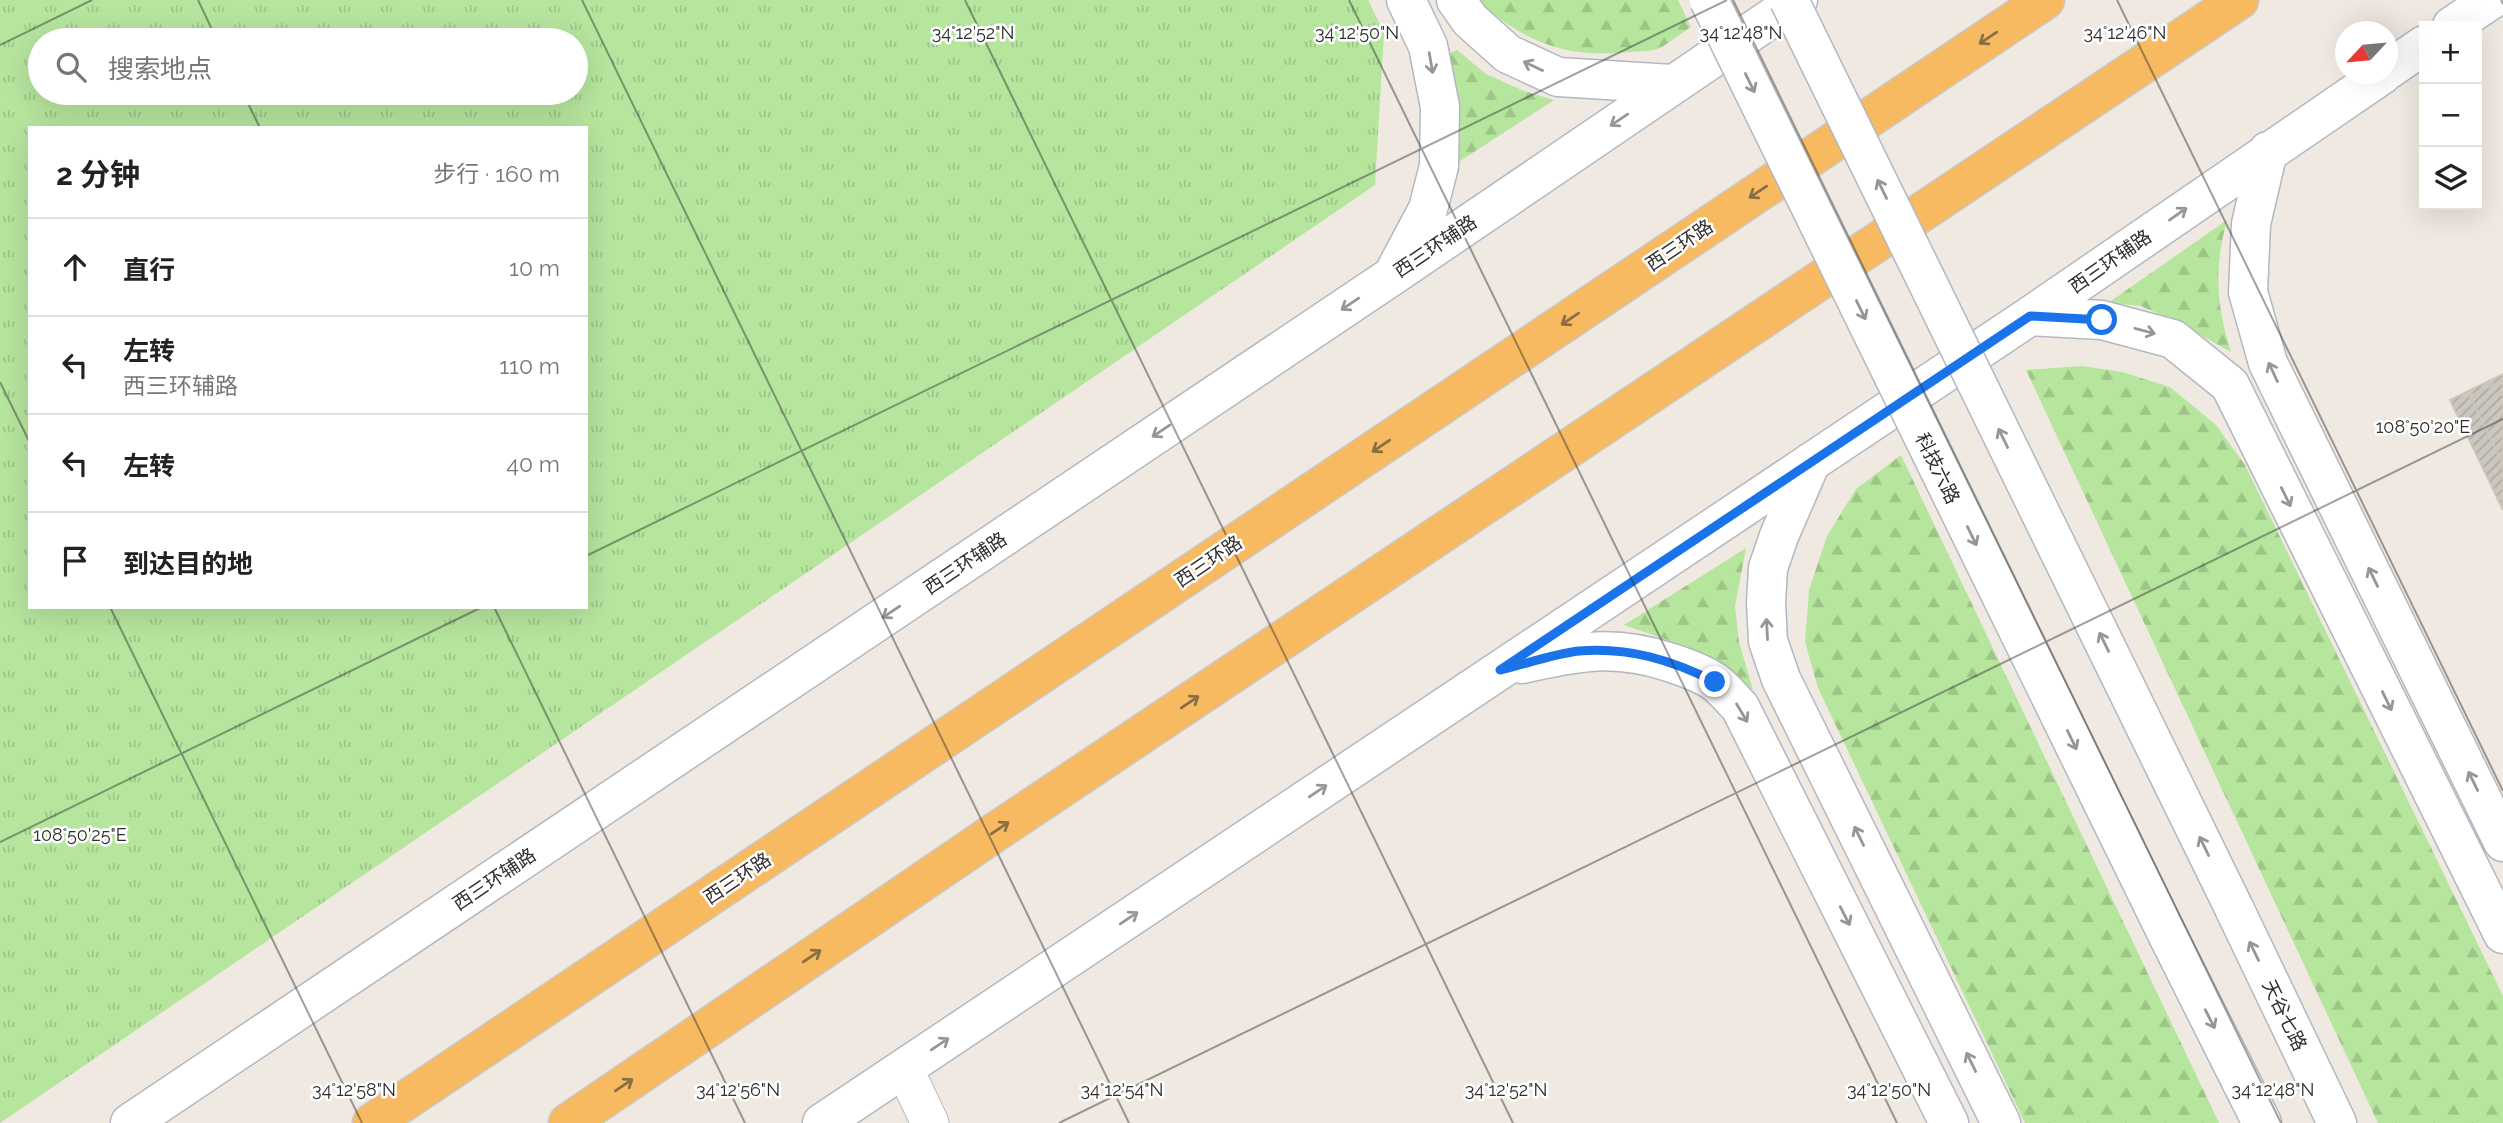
<!DOCTYPE html>
<html lang="zh">
<head>
<meta charset="utf-8">
<style>
	body { margin:0; font-family:Raleway,"Noto Sans SC",sans-serif; background:#f6f6f6; color:#222 }
	.controls { position:absolute; right:21px; top:21px; display:grid; overflow:hidden; border-radius:0px; box-shadow:0 7px 28px #0002 }
	.controls button { width:63px; height:63px; display:grid; place-items:center; padding:0; border:0; border-bottom:2px solid #e0e0e0; background:#fff; color:#222; font:35px sans-serif }
	.compass { position:absolute; left:2335px; top:21px; width:63px; height:63px; border-radius:50%; background:#fff; box-shadow:0 7px 28px #0002; rotate:244deg }
	.stop { position:absolute; width:21px; height:21px; margin:-16px; border:5px solid #1a73e8; border-radius:50%; background:#fff }
	.stop.end { background:#1a73e8; border-color:#fff; box-shadow:0 2px 7px #0008 }
	.list { margin:0; padding:0; list-style:none }
	h2 { display:flex; justify-content:space-between; align-items:center; height:91px; margin:0; padding:0 28px; font-size:30px }
	h2 small { font-size:23px; font-weight:400; color:#767676 }
	.list li { display:grid; grid-template-columns:46px 1fr auto; gap:21px; align-items:center; box-sizing:border-box; height:98px; padding:0 28px; border-top:2px solid #e0e0e0 }
	.list b { display:block; font-size:26px; white-space:nowrap }
	.list p { margin:0; font-size:23px; white-space:nowrap; color:#767676 }
	.list em { font-size:23px; font-style:normal; color:#767676 }
	.icon { flex:none; width:38px; height:38px; fill:none; stroke:currentColor; stroke-width:2; stroke-linecap:round; stroke-linejoin:round }
	.map { position:relative; flex:none; width:2503px; height:1123px; overflow:hidden }
	.search { position:absolute; background:#fff; box-shadow:0 7px 28px #0002; left:28px; top:28px; width:560px; height:77px; display:flex; align-items:center; gap:18px; box-sizing:border-box; padding:0 24px; border-radius:38px; color:#767676; font-size:26px }
	.panel { position:absolute; background:#fff; box-shadow:0 7px 28px #0002; left:28px; top:126px; width:560px; height:483px; border-radius:0px }
	.map>svg:first-child { display:block }
</style>
</head>
<body>
<div class="map">
<svg width="2503" height="1123" viewBox="0 0 2503 1123">
	<defs>
		<pattern id="grass-tufts" width="24" height="20" patternUnits="userSpaceOnUse" patternTransform="scale(1.75)"><rect width="24" height="20" fill="#b6e59e"/><path d="M3 7l-1-3M5 7V3M7 7l1-3M15 17l-1-3M17 17v-4M19 17l1-3" fill="none" stroke="#9dc588"/></pattern>
		<pattern id="forest-firs" width="22" height="20" patternUnits="userSpaceOnUse" patternTransform="scale(1.75)"><rect width="22" height="20" fill="#b6e59e"/><path d="M5 1l3.5 6h-7zM16 11l3.5 6h-7z" fill="#9dc588"/></pattern>
		<pattern id="building-hatch" width="6" height="6" patternUnits="userSpaceOnUse" patternTransform="scale(1.75)"><rect width="6" height="6" fill="#cbc7bf"/><path d="M-1 1l2-2M0 6l6-6M5 7l2-2" fill="none" stroke="#afaba4"/></pattern>
	</defs>
	<rect width="100%" height="100%" fill="#efe9e1"/>
	<path fill="url(#grass-tufts)" fill-rule="evenodd" d="M 0,0 L 1368,0 L 1384,33 L 1375,185 L 0,1123 ZM 40,40 L 576,40 L 576,93 L 40,93 ZM 30,128 L 586,128 L 586,607 L 30,607 Z"/>
	<path fill="url(#forest-firs)" d="M 1476,0 L 1678,0 L 1691,27 C 1681,33 1671,42 1660,48 C 1651,52 1638,51 1628,52 C 1563,59 1525,41 1476,0 Z
		M 1457,50 L 1486,74 L 1524,91 L 1554,100 L 1457,163 C 1462,123 1458,93 1445,55 Z
		M 2227,220 C 2214,268 2216,305 2231,352 L 2177,322 L 2141,306 L 2108,303 Z
		M 2082,366 L 2122,372 L 2170,387 L 2216,425 L 2245,465 L 2503,996 L 2503,1123 L 2378,1123 L 2026,370 Z
		M 1901,455 L 2219,1123 L 2025,1123 L 1818,688 L 1805,642 L 1809,590 L 1827,536 L 1856,489 Z
		M 1746,548 L 1735,606 L 1739,642 L 1753,690 L 1725,666 L 1685,646 L 1624,625 Z"/>
	<path fill="url(#building-hatch)" stroke="#cbc5ba" stroke-width="2" d="M 2503,374 L 2503,380 L 2470,396 L 2503,464 L 2503,510 L 2450,400 Z
		M 2503,380 L 2503,464 L 2470,396 Z"/>
	<g fill="none" stroke-linecap="round" stroke-linejoin="round">
		<defs>
			<path id="tertiary" d="M 904,1068 L 930,1123"/>
			<path id="secondary" d="M 1456,0 L 1470,20 L 1508,54 L 1558,77 L 1672,84
				M 2452,26 L 2491,0
				M 2388,70 L 2424,45
				M 2268,151 L 2251,224 L 2248,292 L 2268,363 L 2503,842
				M 1396,269 L 1428,209 L 1439,166 L 1440,107 L 1428,46 L 1406,0
				M 2030,316 L 2102,320 L 2173,339 L 2230,385 L 2503,934
				M 1811,462 L 1779,536 L 1768,568 L 1766,603 L 1768,641 L 1781,679 L 2001,1123
				M 1522,664 C 1579,651 1615,644 1672,663 C 1687,668 1704,674 1716,683 C 1725,690 1732,699 1740,707 L 1949,1123
				M 2234,908 L 2337,1123
				M 2168,936 L 2262,1123
				M 130,1123 L 1392,276 L 1798,0
				M 822,1123 L 2030,316 L 2383,74"/>
			<path id="trunk" d="M 372,1123 L 2045,0
				M 568,1123 L 994,833 L 2239,0"/>
		</defs>
		<use href="#tertiary" stroke="#b4b7c1" stroke-width="39"/>
		<use href="#secondary" stroke="#b4b7c1" stroke-width="41"/>
		<use href="#trunk" stroke="#c9c9c9" stroke-width="41"/>
		<use href="#tertiary" stroke="#fff" stroke-width="37"/>
		<use href="#secondary" stroke="#fff" stroke-width="38"/>
		<use href="#trunk" stroke="#f8ba60" stroke-width="38"/>
		<defs>
			<path id="secondary-bridge" d="M 1709,0 L 2168,936
				M 1789,0 L 2234,908"/>
		</defs>
		<use href="#secondary-bridge" stroke="#b4b7c1" stroke-width="41" stroke-linecap="butt"/>
		<use href="#secondary-bridge" stroke="#fff" stroke-width="38"/>
	</g>
	<defs><path id="oneway-shaft" d="M-6 0H5M1.5-3L5.5 0L1.5 3" fill="none" stroke-width="1.6" stroke-linecap="round" stroke-linejoin="round" transform="scale(1.75)"/></defs>
	<g stroke="#896d44">
		<use href="#oneway-shaft" transform="translate(1988 38) rotate(146)"/>
		<use href="#oneway-shaft" transform="translate(1758 192) rotate(146)"/>
		<use href="#oneway-shaft" transform="translate(1570 319) rotate(146)"/>
		<use href="#oneway-shaft" transform="translate(1381 446) rotate(146)"/>
		<use href="#oneway-shaft" transform="translate(1190 702) rotate(-34)"/>
		<use href="#oneway-shaft" transform="translate(1000 828) rotate(-34)"/>
		<use href="#oneway-shaft" transform="translate(812 956) rotate(-34)"/>
		<use href="#oneway-shaft" transform="translate(624 1085) rotate(-34)"/>
	</g>
	<g stroke="#969696">
		<use href="#oneway-shaft" transform="translate(1431 63) rotate(80)"/>
		<use href="#oneway-shaft" transform="translate(1533 66) rotate(-155)"/>
		<use href="#oneway-shaft" transform="translate(1750 83) rotate(64)"/>
		<use href="#oneway-shaft" transform="translate(1619 120) rotate(146)"/>
		<use href="#oneway-shaft" transform="translate(1882 189) rotate(-116)"/>
		<use href="#oneway-shaft" transform="translate(2178 214) rotate(-35)"/>
		<use href="#oneway-shaft" transform="translate(1350 304) rotate(146)"/>
		<use href="#oneway-shaft" transform="translate(1861 310) rotate(64)"/>
		<use href="#oneway-shaft" transform="translate(2145 331) rotate(15)"/>
		<use href="#oneway-shaft" transform="translate(2273 372) rotate(-115)"/>
		<use href="#oneway-shaft" transform="translate(1161 431) rotate(146)"/>
		<use href="#oneway-shaft" transform="translate(2003 438) rotate(-116)"/>
		<use href="#oneway-shaft" transform="translate(2286 497) rotate(64)"/>
		<use href="#oneway-shaft" transform="translate(1972 536) rotate(64)"/>
		<use href="#oneway-shaft" transform="translate(2373 577) rotate(-116)"/>
		<use href="#oneway-shaft" transform="translate(891 612) rotate(146)"/>
		<use href="#oneway-shaft" transform="translate(1767 629) rotate(-93)"/>
		<use href="#oneway-shaft" transform="translate(2104 642) rotate(-116)"/>
		<use href="#oneway-shaft" transform="translate(2387 701) rotate(64)"/>
		<use href="#oneway-shaft" transform="translate(1742 713) rotate(59)"/>
		<use href="#oneway-shaft" transform="translate(2072 740) rotate(64)"/>
		<use href="#oneway-shaft" transform="translate(2473 781) rotate(-116)"/>
		<use href="#oneway-shaft" transform="translate(1318 791) rotate(-34)"/>
		<use href="#oneway-shaft" transform="translate(1859 836) rotate(-116)"/>
		<use href="#oneway-shaft" transform="translate(2204 846) rotate(-116)"/>
		<use href="#oneway-shaft" transform="translate(1845 916) rotate(63)"/>
		<use href="#oneway-shaft" transform="translate(1129 918) rotate(-34)"/>
		<use href="#oneway-shaft" transform="translate(2254 951) rotate(-116)"/>
		<use href="#oneway-shaft" transform="translate(2210 1019) rotate(63)"/>
		<use href="#oneway-shaft" transform="translate(940 1044) rotate(-34)"/>
		<use href="#oneway-shaft" transform="translate(1971 1062) rotate(-116)"/>
	</g>
	<g fill="none" stroke-linecap="round" stroke-linejoin="round">
		<path stroke="#1a73e8" stroke-width="9" d="M 1715,682 C 1672,660 1629,647 1579,651 C 1553,654 1526,664 1500,670 L 2030,316 L 2102,320"/>
	</g>
	<path fill="none" stroke="#2e2e2e" stroke-width="2" stroke-opacity="0.45" d="M 198,0 L 217,40M 582,0 L 1129,1123M 965,0 L 1513,1123M 1349,0 L 1897,1123M 1733,0 L 2281,1123M 2117,0 L 2503,791M 2501,0 L 2503,4M 0,45 L 92,0M 243,93 L 260,128M 0,382 L 30,443M 586,556 L 1727,0M 110,607 L 362,1123M 494,607 L 745,1123M 0,842 L 482,607M 1059,1123 L 2503,419"/>
	<g text-anchor="middle" dominant-baseline="central" stroke-width="5" stroke-linejoin="round" paint-order="stroke">
		<g font-size="19" fill="#2e2e2e" stroke="#fff">
			<text transform="translate(1679 245) rotate(-34)">西三环路</text>
			<text transform="translate(1435 246) rotate(-34)">西三环辅路</text>
			<text transform="translate(2110 261) rotate(-35)">西三环辅路</text>
			<text transform="translate(1938 468) rotate(64)">科技六路</text>
			<text transform="translate(1208 561) rotate(-34)">西三环路</text>
			<text transform="translate(965 563) rotate(-34)">西三环辅路</text>
			<text transform="translate(737 878) rotate(-34)">西三环路</text>
			<text transform="translate(494 879) rotate(-34)">西三环辅路</text>
			<text transform="translate(2285 1015) rotate(64)">天谷七路</text>
		</g>
	</g>
	<g font-size="18" text-anchor="middle" fill="#2e2e2e" stroke="#fff" stroke-width="5" stroke-linejoin="round" paint-order="stroke">
		<text x="973" y="39">34°12'52"N</text>
		<text x="1357" y="39">34°12'50"N</text>
		<text x="1741" y="39">34°12'48"N</text>
		<text x="2125" y="39">34°12'46"N</text>
		<text x="2423" y="433">108°50'20"E</text>
		<text x="80" y="841">108°50'25"E</text>
		<text x="354" y="1096">34°12'58"N</text>
		<text x="738" y="1096">34°12'56"N</text>
		<text x="1122" y="1096">34°12'54"N</text>
		<text x="1506" y="1096">34°12'52"N</text>
		<text x="1889" y="1096">34°12'50"N</text>
		<text x="2273" y="1096">34°12'48"N</text>
	</g>
</svg>
<div class="controls">
<button>+</button>
<button>−</button>
<button><svg class="icon" aria-label="layers" viewBox="0 0 24 24"><path d="M12 4l9 5-9 5-9-5zM3 14l9 5 9-5"/></svg></button>
</div>
<svg class="compass" viewBox="-18 -18 36 36"><path d="M0-13l5 13h-10z" fill="#e53935"/><path d="M0 13l5-13h-10z" fill="#767676"/></svg>
<div class="stop" style="left:2102px;top:320px"></div>
<div class="stop end" style="left:1715px;top:682px"></div>
<div class="search"><svg class="icon" aria-label="search" viewBox="0 0 24 24"><circle cx="10" cy="10" r="6"/><path d="M15 15l6 6"/></svg>搜索地点</div>
<section class="panel">
<h2>2 分钟<small>步行 · 160 m</small></h2>
<ul class="list">
<li><svg class="icon" aria-label="ahead" viewBox="0 0 24 24"><path d="M12 20V5M6 11l6-6 6 6"/></svg><div><b>直行</b></div><em>10 m</em></li>
<li><svg class="icon" aria-label="left" viewBox="0 0 24 24"><path d="M17 20v-9H6M10 6l-5 5 5 5"/></svg><div><b>左转</b><p>西三环辅路</p></div><em>110 m</em></li>
<li><svg class="icon" aria-label="left" viewBox="0 0 24 24"><path d="M17 20v-9H6M10 6l-5 5 5 5"/></svg><div><b>左转</b></div><em>40 m</em></li>
<li><svg class="icon" aria-label="arrive" viewBox="0 0 24 24"><path d="M6 21V4h12l-3 4 3 4H6"/></svg><div><b>到达目的地</b></div></li>
</ul>
</section>
</div>
</body>
</html>
